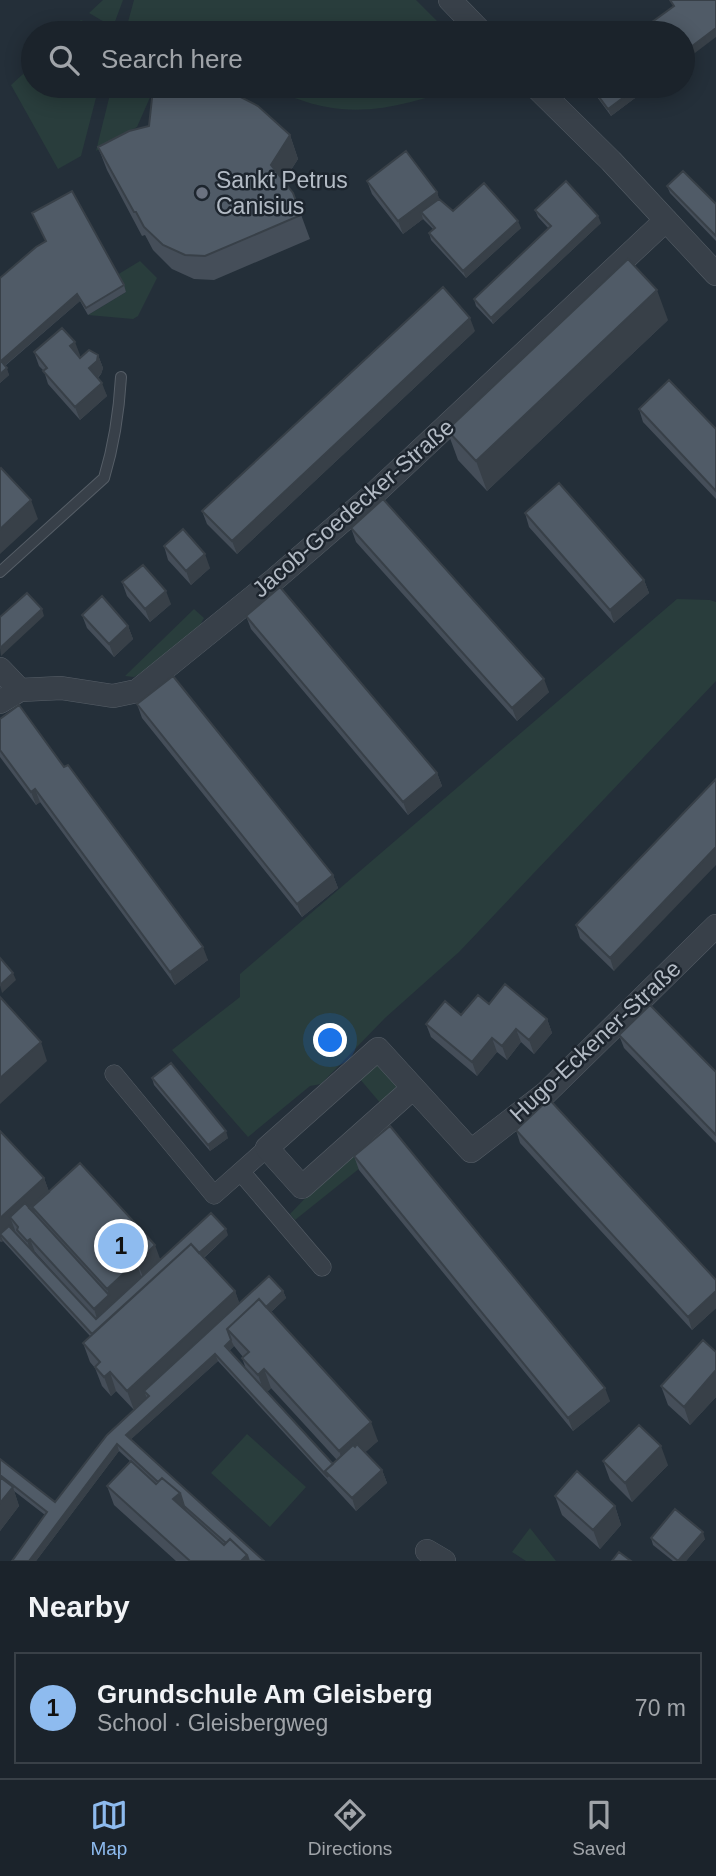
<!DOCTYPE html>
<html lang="en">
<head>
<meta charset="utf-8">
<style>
	body { margin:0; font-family:Helvetica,sans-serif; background:#242b33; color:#f1f3f6 }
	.you { position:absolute; left:331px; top:1041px; width:24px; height:24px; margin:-18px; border:5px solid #fff; border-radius:50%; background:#1a73e8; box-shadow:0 0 0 10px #1a73e833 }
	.badge { display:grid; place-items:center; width:46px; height:46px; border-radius:50%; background:#8ebbef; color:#111; font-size:23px; font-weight:700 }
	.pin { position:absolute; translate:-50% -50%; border:4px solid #fff; box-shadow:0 2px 7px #0006 }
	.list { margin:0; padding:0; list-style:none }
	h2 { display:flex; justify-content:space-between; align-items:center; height:91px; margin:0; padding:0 28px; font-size:30px }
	h2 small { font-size:23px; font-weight:400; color:#a0a4a9 }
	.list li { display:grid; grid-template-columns:46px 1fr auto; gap:21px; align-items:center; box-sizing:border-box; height:112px; margin:0 14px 14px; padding:0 14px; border:2px solid #394047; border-radius:0px }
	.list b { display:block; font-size:26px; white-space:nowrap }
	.list p { margin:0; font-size:23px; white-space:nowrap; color:#a0a4a9 }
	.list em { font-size:23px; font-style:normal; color:#a0a4a9 }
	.icon { flex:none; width:38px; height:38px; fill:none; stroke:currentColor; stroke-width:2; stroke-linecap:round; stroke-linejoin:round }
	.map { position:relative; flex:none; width:716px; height:1561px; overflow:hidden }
	.search { position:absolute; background:#1b232b; box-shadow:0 4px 18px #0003; left:21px; right:21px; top:21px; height:77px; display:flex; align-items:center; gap:18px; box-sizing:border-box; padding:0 24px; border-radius:38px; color:#a0a4a9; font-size:26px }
	.sheet { height:217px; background:#1b232b }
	nav { display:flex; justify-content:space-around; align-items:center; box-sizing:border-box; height:98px; border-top:2px solid #394047; background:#1b232b; font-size:19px; color:#a0a4a9 }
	nav a { display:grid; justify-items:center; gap:4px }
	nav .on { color:#8ebbef }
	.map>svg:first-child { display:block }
</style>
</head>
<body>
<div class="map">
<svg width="716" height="1561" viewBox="0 0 716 1561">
	<rect width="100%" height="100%" fill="#242f39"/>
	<path fill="#293d3c" d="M 103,0 L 123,0 L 113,27 L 89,13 Z
		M 134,0 L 416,0 L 449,33 L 284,33 L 270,24 L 258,23 L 232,33 L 125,33 Z
		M 81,20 L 108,33 L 67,33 Z
		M 33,65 L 33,86 L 99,86 L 81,156 L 58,169 L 11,85 Z
		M 112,86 L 155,86 L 137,127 L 96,151 Z
		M 282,86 L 462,86 C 419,101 373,116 327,107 C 313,105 299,99 285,95 L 280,90 Z
		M 140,261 L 157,278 L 138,316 L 133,319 L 88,315 L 126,292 L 117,275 Z
		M 677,599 L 710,600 L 716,602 L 716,681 L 459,952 L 385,1018 L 321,1084 L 310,1086 L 248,1137 L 172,1050 L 240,997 L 240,974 Z
		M 194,609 L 204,618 L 199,627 L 145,671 L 134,677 L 125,676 Z
		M 378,1061 L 400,1083 L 382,1105 L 359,1078 Z
		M 368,1133 L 381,1133 L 395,1140 L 295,1220 L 290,1214 Z
		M 247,1434 L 306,1487 L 270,1527 L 211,1473 Z
		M 530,1528 L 556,1561 L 526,1561 L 512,1552 Z"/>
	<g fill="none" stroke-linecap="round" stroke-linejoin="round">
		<defs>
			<path id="service" d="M 0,572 L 104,478 C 114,445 119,412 121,377"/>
			<path id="pedestrian" d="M 114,1074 L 214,1195 L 267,1148
				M 241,1172 L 322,1267"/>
			<path id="minor" d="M 450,0 L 482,33
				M 535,86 L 611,161 L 716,274
				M 0,669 L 20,690
				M 0,702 L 20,690 L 61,688 L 113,696 L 137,691 L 274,580 L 377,491 L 666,220
				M 413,1088 L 302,1187 L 267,1148 L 378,1049 L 471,1151 L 546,1093 L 716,926
				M 427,1551 L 444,1561"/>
		</defs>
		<use href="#service" stroke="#565e67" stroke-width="12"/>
		<use href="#pedestrian" stroke="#565e67" stroke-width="19"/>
		<use href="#minor" stroke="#565e67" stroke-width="24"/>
		<use href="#service" stroke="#384049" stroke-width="10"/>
		<use href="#pedestrian" stroke="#384049" stroke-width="18"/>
		<use href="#minor" stroke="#384049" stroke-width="23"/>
	</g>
	<path fill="#454e59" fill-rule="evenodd" d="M 589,86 L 651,86 L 611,116 Z
		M 290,135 L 298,159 L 284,181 L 293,193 L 310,239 L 214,280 L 194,279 L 172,269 L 153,250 L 145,235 L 142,236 L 107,170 L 98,147 Z
		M 367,181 L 437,192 L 439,199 L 453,211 L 521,228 L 466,278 L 431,240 L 429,233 L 433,229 L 423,219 L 403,234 L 372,194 Z
		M 667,186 L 716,204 L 716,241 L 670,193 Z
		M 72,191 L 124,285 L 126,292 L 88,315 L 80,301 L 5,366 L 9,375 L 0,383 L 0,278 L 36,247 L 46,241 L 32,213 Z
		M 535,210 L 601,223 L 493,324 L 476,306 L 474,299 L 549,229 L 538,217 Z
		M 668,320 L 487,491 L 458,460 L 447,430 Z
		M 475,331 L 237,554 L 207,524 L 202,511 Z
		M 34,352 L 80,355 L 79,356 L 80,358 L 98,355 L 103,368 L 101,374 L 98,378 L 107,396 L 80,420 L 48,384 L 44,371 L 39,366 Z
		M 639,409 L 716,429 L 716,499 L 643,422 Z
		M 525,513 L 644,580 L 649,593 L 614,623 L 529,527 Z
		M 351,528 L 549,692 L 517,721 L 356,542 Z
		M 164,546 L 210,568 L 191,585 L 168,560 Z
		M 122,582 L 171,604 L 150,622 L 127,596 Z
		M 82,615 L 128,626 L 133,639 L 114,657 L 87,628 Z
		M 246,616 L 437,773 L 442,786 L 408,815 L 251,629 Z
		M 137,704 L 333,875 L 338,888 L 302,917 L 142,718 Z
		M 0,719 L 208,960 L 175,985 L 40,802 L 36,805 L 0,757 Z
		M 716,779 L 614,971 L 580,938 L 576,925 Z
		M 489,1004 L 547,1019 L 552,1033 L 534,1054 L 521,1042 L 507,1060 L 497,1052 L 477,1076 L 431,1037 L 426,1024 L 461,1015 Z
		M 619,1035 L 716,1072 L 716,1143 L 624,1048 Z
		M 152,1078 L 228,1138 L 210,1151 L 154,1085 Z
		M 516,1130 L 716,1280 L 716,1308 L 692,1330 L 520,1143 Z
		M 0,1131 L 44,1178 L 49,1192 L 161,1259 L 228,1235 L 204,1258 L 235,1291 L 239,1303 L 283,1291 L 286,1298 L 271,1312 L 378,1441 L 365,1452 L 382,1470 L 387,1483 L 356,1511 L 218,1361 L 131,1439 L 264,1561 L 176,1561 L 114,1505 L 107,1486 L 130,1461 L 119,1451 L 36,1561 L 12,1561 L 45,1515 L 14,1491 L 19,1506 L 0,1531 L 0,1459 L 55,1502 L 134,1410 L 116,1391 L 111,1396 L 102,1386 L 95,1368 L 90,1362 L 83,1343 L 90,1336 L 3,1241 L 1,1242 L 0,1241 ZM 35,1252 L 91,1314 L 34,1253 ZM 234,1346 L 243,1357 L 242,1358 L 246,1369 L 229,1351 ZM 271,1388 L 337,1460 L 333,1464 L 267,1392 Z
		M 354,1156 L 610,1401 L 573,1431 L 359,1170 Z
		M 716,1352 L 716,1397 L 690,1425 L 668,1405 L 661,1386 Z
		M 603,1461 L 668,1465 L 632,1502 L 610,1480 Z
		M 555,1496 L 615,1506 L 621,1525 L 600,1549 L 562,1515 Z
		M 651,1538 L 705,1539 L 686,1561 L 673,1561 L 653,1545 Z"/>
	<path fill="#384048" d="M 716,28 L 716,37 L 683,62 L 683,53 Z
		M 639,86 L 651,86 L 611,116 L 608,109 Z
		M 290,135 L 298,159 L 279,188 L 271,165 Z
		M 437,192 L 441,205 L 421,212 L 423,219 L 403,234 L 398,221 Z
		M 598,216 L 601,223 L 493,324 L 491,318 Z
		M 518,221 L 521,228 L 466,278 L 463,271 Z
		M 657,290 L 668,320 L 487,491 L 476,461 Z
		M 77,294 L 80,301 L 3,367 L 1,361 Z
		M 470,318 L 475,331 L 237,554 L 232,541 Z
		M 75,342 L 80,355 L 75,360 L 70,346 Z
		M 98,355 L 103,368 L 101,374 L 94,381 L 89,368 Z
		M 7,368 L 9,375 L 0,383 L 0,374 Z
		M 102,383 L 107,396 L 80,420 L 75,407 Z
		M 31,500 L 38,519 L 0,554 L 0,529 Z
		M 205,554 L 210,568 L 191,585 L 186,571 Z
		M 644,580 L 649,593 L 614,623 L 610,610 Z
		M 166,591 L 171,604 L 150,622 L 145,609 Z
		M 42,609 L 44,616 L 1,656 L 0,648 Z
		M 128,626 L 133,639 L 114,657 L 109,644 Z
		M 544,679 L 549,692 L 517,721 L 512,708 Z
		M 437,773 L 442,786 L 408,815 L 403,802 Z
		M 35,789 L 40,802 L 36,805 L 31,792 Z
		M 716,847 L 716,865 L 614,971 L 610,958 Z
		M 333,875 L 338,888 L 302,917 L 297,904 Z
		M 203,947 L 208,960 L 175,985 L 170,972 Z
		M 13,973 L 16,980 L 2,993 L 0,985 Z
		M 547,1019 L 552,1033 L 534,1054 L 529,1040 Z
		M 516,1029 L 521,1042 L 507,1060 L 502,1046 Z
		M 492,1038 L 497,1052 L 477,1076 L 472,1062 Z
		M 41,1042 L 47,1061 L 0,1104 L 0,1078 Z
		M 226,1131 L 228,1138 L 210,1151 L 208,1145 Z
		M 44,1178 L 51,1197 L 10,1217 L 15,1230 L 5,1239 L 0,1234 L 3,1241 L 1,1242 L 0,1239 L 0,1218 Z
		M 226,1229 L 228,1235 L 103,1350 L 100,1343 Z
		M 30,1239 L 35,1252 L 32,1255 L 27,1241 Z
		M 155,1245 L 162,1264 L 145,1283 L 138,1264 L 145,1255 Z
		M 136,1262 L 143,1281 L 98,1322 L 94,1309 L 109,1295 L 107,1289 Z
		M 235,1291 L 242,1310 L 144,1391 L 147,1398 L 134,1410 L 127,1391 Z
		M 283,1291 L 286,1298 L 239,1341 L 235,1336 Z
		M 716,1291 L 716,1308 L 692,1330 L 688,1317 Z
		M 231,1340 L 234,1346 L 227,1352 L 225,1346 Z
		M 215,1354 L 218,1361 L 128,1442 L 126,1435 Z
		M 264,1369 L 271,1388 L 265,1394 L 258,1375 Z
		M 716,1370 L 716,1397 L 690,1425 L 684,1407 Z
		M 110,1372 L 116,1391 L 111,1396 L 104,1377 Z
		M 605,1388 L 610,1401 L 573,1431 L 568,1418 Z
		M 371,1422 L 378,1441 L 346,1470 L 339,1451 Z
		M 117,1444 L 119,1451 L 36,1561 L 29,1561 Z
		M 661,1446 L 668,1465 L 632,1502 L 625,1483 Z
		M 382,1470 L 387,1483 L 356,1511 L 352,1498 Z
		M 13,1487 L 19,1506 L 0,1531 L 0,1503 Z
		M 180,1493 L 187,1512 L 173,1499 Z
		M 615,1506 L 621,1525 L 600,1549 L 593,1530 Z
		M 703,1532 L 705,1539 L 686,1561 L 678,1561 Z
		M 247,1555 L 249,1561 L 241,1561 Z"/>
	<path fill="#505b67" stroke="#384048" stroke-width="2" d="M 670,0 L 716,0 L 716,28 L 683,53 L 683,33 L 637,33 L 674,6 Z
		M 172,86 L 209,86 L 227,90 L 258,106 L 290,135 L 271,165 L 293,193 L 301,215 L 205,256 L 185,255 L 163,245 L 144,227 L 136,212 L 134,212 L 98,147 L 129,131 L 149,126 L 153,89 Z
		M 591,86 L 639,86 L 608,109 Z
		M 406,151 L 437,192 L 398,221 L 367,181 Z
		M 683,171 L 716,204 L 716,236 L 667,186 Z
		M 566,181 L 598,216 L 491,318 L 474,299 L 551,226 L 535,210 Z
		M 484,183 L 518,221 L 463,271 L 429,233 L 435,228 L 421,212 L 439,199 L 453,211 Z
		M 72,191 L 124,285 L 86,308 L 77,294 L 1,361 L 7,368 L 0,374 L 0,278 L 36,247 L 46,241 L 32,213 Z
		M 628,259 L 657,290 L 476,461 L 447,430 Z
		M 443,287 L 470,318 L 232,541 L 202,511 Z
		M 62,328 L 75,342 L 70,346 L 80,358 L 89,350 L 98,355 L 97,361 L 89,368 L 102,383 L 75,407 L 43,371 L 47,368 L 34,352 Z
		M 669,380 L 716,429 L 716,491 L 639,409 Z
		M 1,468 L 31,500 L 0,529 L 0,469 Z
		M 559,483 L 644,580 L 610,610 L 525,513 Z
		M 383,499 L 544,679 L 512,708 L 351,528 Z
		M 183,529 L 205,554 L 186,571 L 164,546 Z
		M 143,565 L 166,591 L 145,609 L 122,582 Z
		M 280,587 L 437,773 L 403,802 L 246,616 Z
		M 27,593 L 42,609 L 0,648 L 0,617 Z
		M 102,596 L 128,626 L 109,644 L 82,615 Z
		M 173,676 L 333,875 L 297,904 L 137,704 Z
		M 19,705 L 64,767 L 68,765 L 203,947 L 170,972 L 35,789 L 31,792 L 0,750 L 0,719 Z
		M 716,779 L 716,847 L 610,958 L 576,925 Z
		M 0,958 L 13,973 L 0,985 Z
		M 505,984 L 547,1019 L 529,1040 L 516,1029 L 502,1046 L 492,1038 L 472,1062 L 426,1024 L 445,1001 L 461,1015 L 478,995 L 489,1004 Z
		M 0,997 L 41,1042 L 0,1078 Z
		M 650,1005 L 716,1072 L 716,1135 L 619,1035 Z
		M 171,1063 L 226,1131 L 208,1145 L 152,1078 Z
		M 549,1099 L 716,1280 L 716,1291 L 688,1317 L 516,1130 Z
		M 390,1126 L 605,1388 L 568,1418 L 354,1156 Z
		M 0,1131 L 44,1178 L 0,1218 Z
		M 80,1163 L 155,1245 L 145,1255 L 146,1257 L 138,1264 L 136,1262 L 107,1289 L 32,1207 Z
		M 48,1191 L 49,1192 L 32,1207 L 34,1213 L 29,1208 Z
		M 25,1203 L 109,1295 L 94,1309 L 30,1239 L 27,1241 L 17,1230 L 18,1227 L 10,1217 Z
		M 211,1213 L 226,1229 L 199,1253 L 191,1244 L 92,1334 L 0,1234 L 9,1226 L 96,1319 Z
		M 191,1244 L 235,1291 L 127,1391 L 110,1372 L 104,1377 L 95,1367 L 100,1362 L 83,1343 Z
		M 269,1276 L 283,1291 L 266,1307 L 259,1299 L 227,1329 L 231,1340 L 225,1346 L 333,1464 L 325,1471 L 328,1477 L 215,1354 L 126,1435 L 264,1561 L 249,1561 L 247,1555 L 230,1539 L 226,1543 L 184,1506 L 180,1493 L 162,1478 L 158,1482 L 117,1444 L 29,1561 L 12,1561 L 47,1512 L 0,1475 L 0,1459 L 55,1502 L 107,1435 L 149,1396 L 144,1391 Z
		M 259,1299 L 371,1422 L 339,1451 L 264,1369 L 258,1375 L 242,1358 L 249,1352 L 227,1329 Z
		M 703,1340 L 716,1352 L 716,1370 L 684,1407 L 661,1386 Z
		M 639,1425 L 661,1446 L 625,1483 L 603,1461 Z
		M 357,1444 L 382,1470 L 352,1498 L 325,1471 L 353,1445 L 355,1447 Z
		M 131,1461 L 156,1484 L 162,1478 L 180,1493 L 173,1499 L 224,1545 L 230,1539 L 247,1555 L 241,1561 L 190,1561 L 107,1486 Z
		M 577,1471 L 615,1506 L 593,1530 L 555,1496 Z
		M 0,1477 L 13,1487 L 0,1503 Z
		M 675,1509 L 703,1532 L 678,1561 L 651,1538 Z
		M 619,1552 L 631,1561 L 612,1561 Z"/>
	<circle fill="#6b7280" stroke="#1d252e" stroke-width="2.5" cx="202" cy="193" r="7"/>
	<g text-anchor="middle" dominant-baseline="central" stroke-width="5" stroke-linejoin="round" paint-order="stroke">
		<g font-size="23" fill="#b3bbc5" stroke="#1d252e" text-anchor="start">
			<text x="216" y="180">Sankt Petrus<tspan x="216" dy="26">Canisius</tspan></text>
		</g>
		<g font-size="23" fill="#b3bbc5" stroke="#1d252e">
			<text transform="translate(353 508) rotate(-41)">Jacob-Goedecker-Straße</text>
			<text transform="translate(595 1041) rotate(-43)">Hugo-Eckener-Straße</text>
		</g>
	</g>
</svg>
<div class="you"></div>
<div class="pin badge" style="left:121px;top:1246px">1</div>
<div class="search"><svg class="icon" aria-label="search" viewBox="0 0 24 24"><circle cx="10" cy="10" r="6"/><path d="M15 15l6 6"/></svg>Search here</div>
</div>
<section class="sheet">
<h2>Nearby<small></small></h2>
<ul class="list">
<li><span class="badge">1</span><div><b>Grundschule Am Gleisberg</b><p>School · Gleisbergweg</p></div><em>70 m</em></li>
</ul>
</section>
<nav>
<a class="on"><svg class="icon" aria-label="map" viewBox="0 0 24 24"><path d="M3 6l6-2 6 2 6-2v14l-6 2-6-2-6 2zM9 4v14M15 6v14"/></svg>Map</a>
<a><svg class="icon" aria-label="directions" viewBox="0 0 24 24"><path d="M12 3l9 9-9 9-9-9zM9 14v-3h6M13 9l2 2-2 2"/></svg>Directions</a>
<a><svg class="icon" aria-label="saved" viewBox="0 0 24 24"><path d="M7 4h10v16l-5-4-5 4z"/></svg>Saved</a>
</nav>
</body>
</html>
